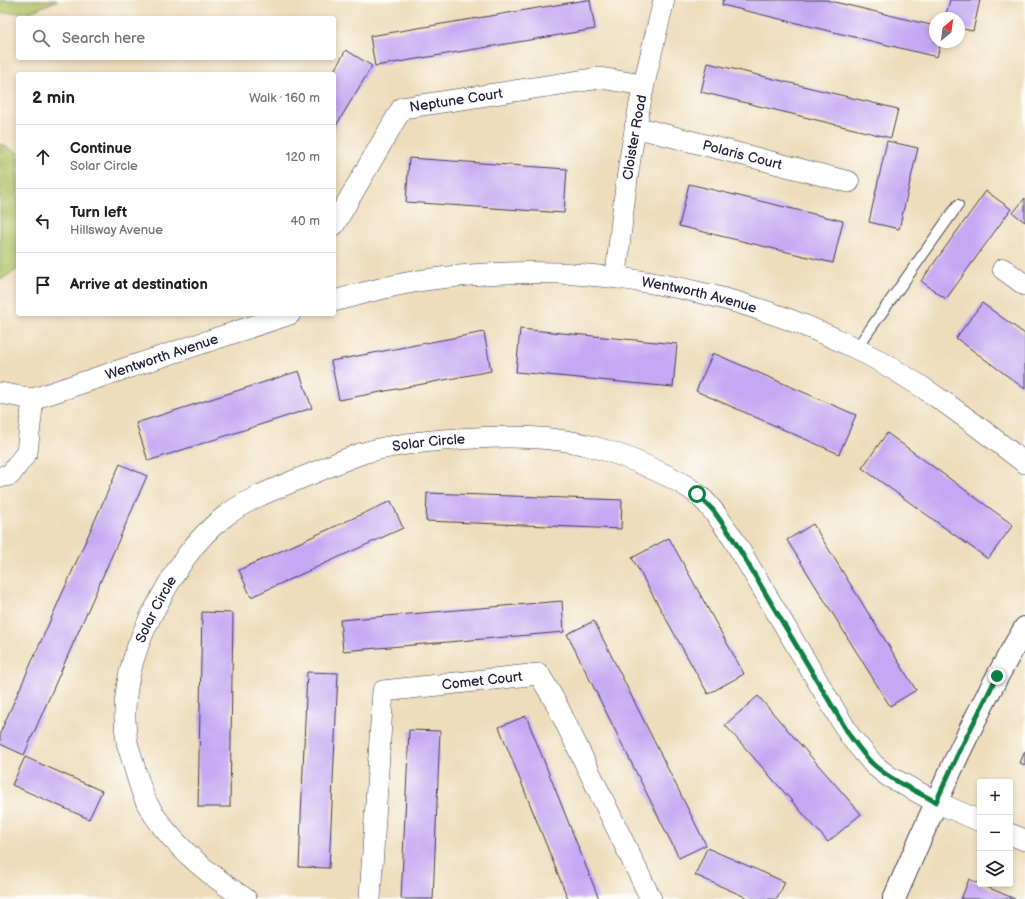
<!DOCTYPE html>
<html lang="en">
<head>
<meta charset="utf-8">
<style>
	body { margin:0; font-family:"Balsamiq Sans",sans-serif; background:#f2f2f2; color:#202124 }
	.controls { position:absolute; right:12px; bottom:12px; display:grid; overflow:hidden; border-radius:4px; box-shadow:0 2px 6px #0003 }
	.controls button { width:36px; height:36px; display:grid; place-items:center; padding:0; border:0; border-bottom:1px solid #e0e0e0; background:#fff; color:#202124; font:20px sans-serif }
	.compass { position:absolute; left:929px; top:12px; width:36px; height:36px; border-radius:50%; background:#fff; box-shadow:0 2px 6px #0003; rotate:29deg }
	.stop { position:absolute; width:12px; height:12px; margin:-9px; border:3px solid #0b8043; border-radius:50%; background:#fff }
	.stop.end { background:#0b8043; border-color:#fff; box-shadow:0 1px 4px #0008 }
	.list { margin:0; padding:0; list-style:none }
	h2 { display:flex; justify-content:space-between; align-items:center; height:52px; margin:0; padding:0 16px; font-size:17px }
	h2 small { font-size:13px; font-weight:400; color:#757577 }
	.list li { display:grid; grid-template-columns:26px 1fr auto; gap:12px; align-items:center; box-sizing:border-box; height:64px; padding:0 16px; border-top:1px solid #e0e0e0 }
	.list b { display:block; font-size:15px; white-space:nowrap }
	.list p { margin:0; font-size:13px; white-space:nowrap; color:#757577 }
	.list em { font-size:13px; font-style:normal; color:#757577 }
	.icon { flex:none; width:22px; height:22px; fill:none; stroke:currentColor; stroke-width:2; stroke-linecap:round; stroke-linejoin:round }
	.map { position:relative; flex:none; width:1025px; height:899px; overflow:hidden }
	.search { position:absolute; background:#fff; box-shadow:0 2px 6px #0003; left:16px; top:16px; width:320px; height:44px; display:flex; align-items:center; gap:10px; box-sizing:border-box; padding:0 14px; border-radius:4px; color:#757577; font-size:15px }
	.panel { position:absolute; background:#fff; box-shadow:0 2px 6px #0003; left:16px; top:72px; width:320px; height:244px; border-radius:4px }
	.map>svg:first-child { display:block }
</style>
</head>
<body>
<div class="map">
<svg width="1025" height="899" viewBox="0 0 1025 899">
	<rect width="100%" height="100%" fill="#fdfcf7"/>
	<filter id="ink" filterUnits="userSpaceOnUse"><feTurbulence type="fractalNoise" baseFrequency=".025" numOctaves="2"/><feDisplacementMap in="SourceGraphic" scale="8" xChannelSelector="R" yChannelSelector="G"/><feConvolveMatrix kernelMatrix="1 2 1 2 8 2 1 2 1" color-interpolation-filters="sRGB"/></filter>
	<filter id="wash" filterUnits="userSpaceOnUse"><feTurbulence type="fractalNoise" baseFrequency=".012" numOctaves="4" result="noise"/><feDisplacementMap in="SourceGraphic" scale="16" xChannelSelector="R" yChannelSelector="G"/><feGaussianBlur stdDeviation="0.9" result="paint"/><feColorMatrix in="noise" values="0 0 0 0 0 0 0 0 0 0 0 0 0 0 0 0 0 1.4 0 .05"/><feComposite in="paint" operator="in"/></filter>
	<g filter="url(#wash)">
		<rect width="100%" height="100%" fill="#eeddbc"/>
		<path fill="#b0c367" stroke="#697251" d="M 0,0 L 58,0 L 30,12 L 0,13 Z
			M 0,144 L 18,153 L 18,269 L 0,280 Z"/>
		<g id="blocks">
			<path fill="#c4a8f3" d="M 586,0 L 590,0 L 595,29 L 375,66 L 370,36 Z
				M 723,0 L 826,0 L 935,26 L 935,42 L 941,42 L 937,57 L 722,5 Z
				M 950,0 L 980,0 L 973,31 L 959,28 L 959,18 L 945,18 Z
				M 346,50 L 372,66 L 334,129 L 334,74 L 332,74 Z
				M 708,63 L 898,109 L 891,138 L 701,92 Z
				M 887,141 L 918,148 L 899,229 L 869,222 Z
				M 409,158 L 567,169 L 564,213 L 406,202 Z
				M 689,184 L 843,221 L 833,263 L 679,226 Z
				M 986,191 L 1011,209 L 946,299 L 921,281 Z
				M 1025,198 L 1025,222 L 1013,213 Z
				M 982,303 L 1025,334 L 1025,389 L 956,338 Z
				M 520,329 L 677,344 L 673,387 L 516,372 Z
				M 484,332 L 491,371 L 339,400 L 331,361 Z
				M 713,353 L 856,415 L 839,454 L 696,391 Z
				M 299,371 L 312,408 L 148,461 L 136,423 Z
				M 887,433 L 1013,525 L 988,559 L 862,468 Z
				M 120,464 L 147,476 L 24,755 L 0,744 L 0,733 Z
				M 427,493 L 622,500 L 621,529 L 426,521 Z
				M 391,501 L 403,528 L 251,597 L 239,570 Z
				M 813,524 L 916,690 L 890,706 L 787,540 Z
				M 669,538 L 744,674 L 708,694 L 632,558 Z
				M 562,601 L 564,632 L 343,651 L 340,620 Z
				M 202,612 L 233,613 L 230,807 L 198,807 Z
				M 594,621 L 706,845 L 679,858 L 567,634 Z
				M 307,672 L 338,673 L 329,868 L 299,867 Z
				M 758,696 L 861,814 L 828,842 L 725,725 Z
				M 526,716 L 599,899 L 568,899 L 499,727 Z
				M 409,730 L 440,731 L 433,899 L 401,899 Z
				M 1025,751 L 1025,765 L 1020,763 Z
				M 25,757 L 102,791 L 89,819 L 12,785 Z
				M 707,848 L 785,882 L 777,899 L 750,899 L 695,875 Z
				M 969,879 L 980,884 L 1015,899 L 961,899 Z"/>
		</g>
	</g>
	<g filter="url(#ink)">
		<use href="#blocks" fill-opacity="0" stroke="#413e4e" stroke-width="1"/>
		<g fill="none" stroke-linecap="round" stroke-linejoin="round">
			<defs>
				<path id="lane" d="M 856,349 L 958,205"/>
				<g id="street">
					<path id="s1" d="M 635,127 L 849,182"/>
					<path id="s2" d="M 334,225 L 402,108 L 600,78 L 643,85"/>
					<path d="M 1003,269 L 1025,285"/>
					<path id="s3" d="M 616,277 C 621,227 626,176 636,125 C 643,83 654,42 664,0"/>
					<path id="s4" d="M 334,301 C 366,292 399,283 432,279 C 576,260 725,284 855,348 C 917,379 971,421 1025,463"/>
					<path id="s5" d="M 0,393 L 33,399 L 290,314"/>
					<path d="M 0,477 L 10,475 L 27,452 L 33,399"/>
					<path d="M 1010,834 L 1025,840"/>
					<path id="s6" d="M 246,899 C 209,875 170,844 148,805 C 141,793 138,779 134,766 C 132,758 129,750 127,742 C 119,692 135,643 159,601 C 176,569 195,539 224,517 C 247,499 275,489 301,478 C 322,470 342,460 363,453 C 399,443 437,440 474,438 C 512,436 553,436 590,446 C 614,452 635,460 657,471 C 671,477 685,484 697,494 C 711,505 721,522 732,537 L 850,736 L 874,765 L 888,776 L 936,802 L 980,821"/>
					<path id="s7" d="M 370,899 L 383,691 L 539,674 L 556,703 L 651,899"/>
				</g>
				<path id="secondary" d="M 894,899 C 934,807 973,714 1025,628"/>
			</defs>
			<use href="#lane" stroke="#413e4e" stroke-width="12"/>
			<use href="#street" stroke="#413e4e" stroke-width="22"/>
			<use href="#secondary" stroke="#413e4e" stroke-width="24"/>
			<use href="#lane" stroke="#fff" stroke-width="10"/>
			<use href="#street" stroke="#fff" stroke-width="21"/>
			<use href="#secondary" stroke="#fff" stroke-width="22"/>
		</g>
	</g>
	<g fill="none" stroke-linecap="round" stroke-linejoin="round" filter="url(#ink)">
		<path stroke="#0b8043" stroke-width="5" d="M 697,494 L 713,510 L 732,537 L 850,736 C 858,746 865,757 874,765 C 892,781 916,791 936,802 L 958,754 L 997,676"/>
	</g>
	<g text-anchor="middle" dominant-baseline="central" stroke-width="3.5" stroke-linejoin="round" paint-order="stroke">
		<g font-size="14" fill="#22223b" stroke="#fdfcf7">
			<text stroke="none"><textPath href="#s2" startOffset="190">Neptune Court</textPath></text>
			<text stroke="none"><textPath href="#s3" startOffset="141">Cloister Road</textPath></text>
			<text stroke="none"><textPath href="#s1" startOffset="111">Polaris Court</textPath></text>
			<text stroke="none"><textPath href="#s4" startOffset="370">Wentworth Avenue</textPath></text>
			<text stroke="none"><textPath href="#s5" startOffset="169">Wentworth Avenue</textPath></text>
			<text stroke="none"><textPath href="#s6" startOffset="678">Solar Circle</textPath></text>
			<text stroke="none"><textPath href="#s6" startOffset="342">Solar Circle</textPath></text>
			<text stroke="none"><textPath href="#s7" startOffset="308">Comet Court</textPath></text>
		</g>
	</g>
</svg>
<div class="controls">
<button>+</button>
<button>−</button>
<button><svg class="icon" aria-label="layers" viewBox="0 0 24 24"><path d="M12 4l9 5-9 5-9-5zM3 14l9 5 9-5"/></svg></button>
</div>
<svg class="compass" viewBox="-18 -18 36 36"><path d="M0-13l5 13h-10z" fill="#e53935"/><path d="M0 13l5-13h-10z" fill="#757577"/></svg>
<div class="stop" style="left:697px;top:494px"></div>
<div class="stop end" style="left:997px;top:676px"></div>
<div class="search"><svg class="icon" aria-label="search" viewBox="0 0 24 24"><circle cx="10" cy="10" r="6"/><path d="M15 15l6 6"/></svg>Search here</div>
<section class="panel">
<h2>2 min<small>Walk · 160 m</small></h2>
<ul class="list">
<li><svg class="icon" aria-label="ahead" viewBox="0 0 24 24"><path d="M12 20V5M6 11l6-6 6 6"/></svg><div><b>Continue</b><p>Solar Circle</p></div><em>120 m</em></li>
<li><svg class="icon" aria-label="left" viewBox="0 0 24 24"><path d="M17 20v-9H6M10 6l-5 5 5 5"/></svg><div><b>Turn left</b><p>Hillsway Avenue</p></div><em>40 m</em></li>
<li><svg class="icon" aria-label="arrive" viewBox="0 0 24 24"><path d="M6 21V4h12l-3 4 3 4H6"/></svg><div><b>Arrive at destination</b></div></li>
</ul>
</section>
</div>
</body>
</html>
